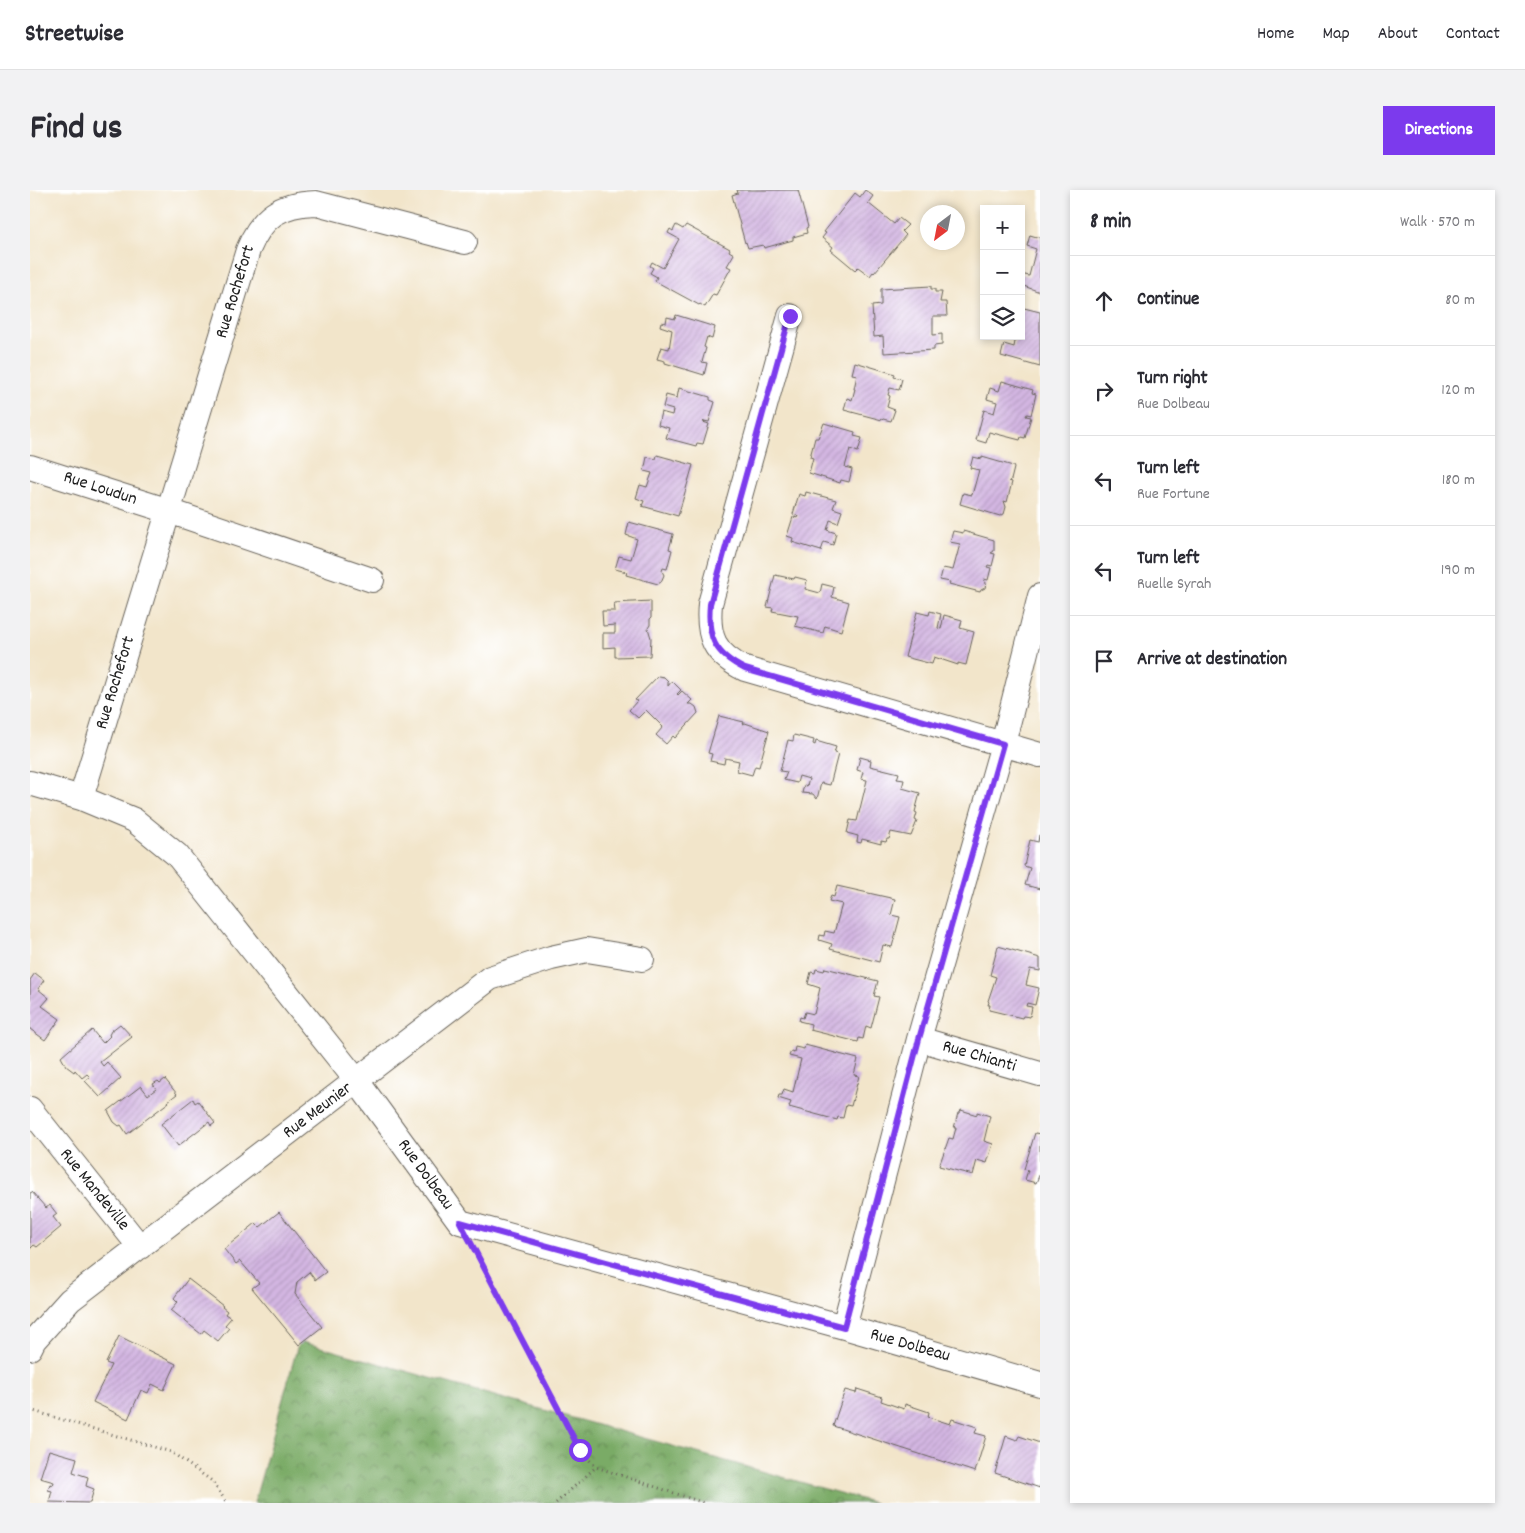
<!DOCTYPE html>
<html lang="en">
<head>
<meta charset="utf-8">
<style>
	body { margin:0; font-family:Dekko,sans-serif; background:#f2f2f3; color:#2b2b33 }
	.controls { position:absolute; right:15px; top:15px; display:grid; overflow:hidden; border-radius:0px; box-shadow:0 2px 8px #0003 }
	.controls button { width:45px; height:45px; display:grid; place-items:center; padding:0; border:0; border-bottom:1px solid #e1e1e2; background:#fff; color:#2b2b33; font:25px sans-serif }
	.compass { position:absolute; left:890px; top:15px; width:45px; height:45px; border-radius:50%; background:#fff; box-shadow:0 2px 8px #0003; rotate:212deg }
	.stop { position:absolute; width:15px; height:15px; margin:-11px; border:4px solid #7c3aed; border-radius:50%; background:#fff }
	.stop.end { background:#7c3aed; border-color:#fff; box-shadow:0 1px 5px #0008 }
	.list { margin:0; padding:0; list-style:none }
	h2 { display:flex; justify-content:space-between; align-items:center; height:65px; margin:0; padding:0 20px; font-size:21px }
	h2 small { font-size:16px; font-weight:400; color:#7c7c81 }
	.list li { display:grid; grid-template-columns:32px 1fr auto; gap:15px; align-items:center; box-sizing:border-box; height:90px; padding:0 20px; border-top:1px solid #e1e1e2 }
	.list b { display:block; font-size:19px; white-space:nowrap }
	.list p { margin:0; font-size:16px; white-space:nowrap; color:#7c7c81 }
	.list em { font-size:16px; font-style:normal; color:#7c7c81 }
	.icon { flex:none; width:28px; height:28px; fill:none; stroke:currentColor; stroke-width:2; stroke-linecap:round; stroke-linejoin:round }
	.map { position:relative; flex:none; width:1010px; height:1313px; overflow:hidden; border-radius:0px }
	header { display:flex; align-items:center; gap:30px; box-sizing:border-box; height:70px; padding:0 25px; background:#fff; border-bottom:1px solid #e1e1e2 }
	header strong { font-size:24px }
	nav { display:flex; gap:28px; margin-inline-start:auto; font-size:18px }
	.intro { display:flex; align-items:center; justify-content:space-between; box-sizing:border-box; height:120px; padding:0 30px }
	h1 { margin:0; font-size:35px }
	.button { padding:12px 22px; border-radius:0px; background:#7c3aed; color:#fff; font-size:18px; font-weight:700 }
	main { display:flex; gap:30px; padding:0 30px }
	aside { flex:1; background:#fff; border-radius:0px; box-shadow:0 2px 8px #0003 }
	.map>svg:first-child { display:block }
</style>
</head>
<body>
<header>
<strong>Streetwise</strong>
<nav><a>Home</a><a>Map</a><a>About</a><a>Contact</a></nav>
</header>
<div class="intro"><h1>Find us</h1><a class="button">Directions</a></div>
<main>
<div class="map">
<svg width="1010" height="1313" viewBox="0 0 1010 1313">
	<defs>
		<pattern id="forest-crowns" width="20" height="18" patternUnits="userSpaceOnUse" patternTransform="scale(1.25)"><rect width="20" height="18" fill="#7aab66"/><path d="M2 6a3 3 0 1 1 6 0M12 15a3 3 0 1 1 6 0" fill="none" stroke="#638a53"/></pattern>
		<pattern id="building-hatch" width="6" height="6" patternUnits="userSpaceOnUse" patternTransform="scale(1.25)"><rect width="6" height="6" fill="#d3b6e2"/><path d="M-1 1l2-2M0 6l6-6M5 7l2-2" fill="none" stroke="#b59cc1"/></pattern>
	</defs>
	<rect width="100%" height="100%" fill="#fff"/>
	<filter id="ink" filterUnits="userSpaceOnUse"><feTurbulence type="fractalNoise" baseFrequency=".02" numOctaves="2"/><feDisplacementMap in="SourceGraphic" scale="10" xChannelSelector="R" yChannelSelector="G"/><feConvolveMatrix kernelMatrix="1 2 1 2 8 2 1 2 1" color-interpolation-filters="sRGB"/></filter>
	<filter id="wash" filterUnits="userSpaceOnUse"><feTurbulence type="fractalNoise" baseFrequency=".0096" numOctaves="4" result="noise"/><feDisplacementMap in="SourceGraphic" scale="20" xChannelSelector="R" yChannelSelector="G"/><feGaussianBlur stdDeviation="1.12" result="paint"/><feColorMatrix in="noise" values="0 0 0 0 0 0 0 0 0 0 0 0 0 0 0 0 0 1.4 0 .05"/><feComposite in="paint" operator="in"/></filter>
	<g filter="url(#wash)">
		<rect width="100%" height="100%" fill="#f2e5ca"/>
		<path fill="url(#forest-crowns)" stroke="#4b6441" d="M 269,1151 L 845,1313 L 224,1313 Z"/>
		<g id="blocks">
			<path fill="url(#building-hatch)" d="M 707,0 L 768,0 L 778,37 L 776,38 L 777,43 L 763,47 L 763,50 L 734,58 L 733,55 L 718,58 L 716,52 L 715,53 L 702,5 L 708,3 Z
				M 835,0 L 843,6 L 838,13 L 864,34 L 869,28 L 878,35 L 872,41 L 876,45 L 844,83 L 843,82 L 840,86 L 828,77 L 825,80 L 801,60 L 803,57 L 792,48 L 796,43 L 794,42 L 825,3 L 830,7 Z
				M 646,35 L 653,39 L 656,35 L 700,59 L 699,61 L 704,64 L 697,76 L 701,78 L 686,105 L 683,104 L 675,117 L 670,114 L 669,115 L 625,91 L 627,87 L 620,83 L 623,78 L 620,76 L 622,72 L 633,78 L 649,49 L 638,43 L 640,39 L 643,41 Z
				M 1000,45 L 1010,48 L 1010,102 L 991,95 L 991,84 L 999,86 L 1006,59 L 997,56 Z
				M 901,96 L 901,99 L 905,99 L 905,102 L 912,102 L 910,112 L 916,112 L 917,126 L 903,126 L 903,145 L 912,144 L 912,155 L 904,156 L 904,160 L 854,163 L 853,146 L 844,147 L 842,116 L 851,115 L 851,99 Z
				M 994,118 L 1010,122 L 1010,177 L 971,166 L 974,154 L 984,157 L 986,146 L 991,146 L 991,120 L 993,121 Z
				M 646,125 L 685,137 L 682,149 L 677,147 L 674,157 L 676,158 L 672,172 L 677,173 L 674,185 L 635,173 L 635,171 L 627,169 L 631,157 L 639,159 L 642,140 L 630,136 L 631,132 L 636,133 L 637,127 L 645,129 Z
				M 825,172 L 865,184 L 864,187 L 872,189 L 869,200 L 860,198 L 858,205 L 860,206 L 857,217 L 865,220 L 861,231 L 853,229 L 852,230 L 814,220 L 817,208 L 822,210 L 825,199 L 824,199 L 827,185 L 822,184 Z
				M 972,191 L 1003,200 L 1002,203 L 1006,204 L 1001,225 L 997,224 L 996,226 L 1001,227 L 995,248 L 991,247 L 990,250 L 959,242 L 956,253 L 946,250 L 954,220 L 964,223 L 967,212 L 957,209 L 960,198 L 969,201 Z
				M 649,198 L 680,207 L 680,210 L 685,212 L 679,232 L 674,231 L 673,232 L 679,234 L 673,254 L 667,253 L 666,256 L 636,248 L 639,238 L 628,235 L 631,222 L 642,225 L 643,220 L 633,217 L 636,205 L 647,208 Z
				M 794,233 L 825,242 L 824,246 L 832,248 L 828,262 L 820,259 L 815,277 L 822,279 L 819,292 L 811,290 L 810,293 L 779,283 L 783,268 L 780,267 L 785,248 L 788,248 Z
				M 627,265 L 663,275 L 648,326 L 612,316 L 614,311 L 606,308 L 610,295 L 617,297 L 622,283 L 614,281 L 617,267 L 626,269 Z
				M 943,267 L 952,269 L 952,267 L 983,276 L 984,278 L 981,290 L 979,291 L 982,292 L 977,312 L 974,311 L 976,317 L 974,324 L 970,326 L 930,314 L 933,303 L 942,305 L 949,280 L 940,278 Z
				M 776,302 L 806,310 L 803,318 L 812,321 L 808,333 L 800,330 L 797,340 L 806,343 L 803,355 L 794,352 L 791,361 L 762,352 L 763,348 L 757,346 L 763,327 L 768,328 L 769,326 L 763,324 L 769,304 L 775,306 Z
				M 599,332 L 643,344 L 643,345 L 639,359 L 642,360 L 637,379 L 633,378 L 632,381 L 634,385 L 631,392 L 628,394 L 596,385 L 597,382 L 585,379 L 589,366 L 601,369 L 607,349 L 596,345 Z
				M 923,341 L 933,343 L 933,341 L 964,350 L 964,361 L 961,363 L 965,364 L 962,376 L 958,375 L 957,377 L 961,378 L 958,390 L 954,389 L 956,393 L 955,398 L 951,400 L 950,402 L 919,394 L 920,392 L 910,390 L 913,378 L 923,380 L 930,354 L 920,352 Z
				M 745,385 L 764,389 L 765,387 L 777,390 L 775,399 L 790,403 L 792,394 L 804,397 L 802,407 L 819,412 L 811,441 L 795,436 L 793,443 L 765,436 L 768,426 L 742,421 L 743,418 L 737,417 Z
				M 621,411 L 621,428 L 620,429 L 620,435 L 618,438 L 621,448 L 620,466 L 585,467 L 585,457 L 573,458 L 573,443 L 585,443 L 585,435 L 573,436 L 572,421 L 585,421 L 584,413 Z
				M 900,421 L 911,424 L 908,438 L 911,439 L 914,425 L 932,430 L 930,438 L 944,442 L 936,475 L 928,473 L 928,475 L 904,467 L 902,474 L 875,467 L 887,422 L 899,425 Z
				M 628,486 L 634,487 L 638,491 L 638,496 L 642,491 L 651,500 L 647,504 L 648,505 L 652,501 L 662,510 L 658,514 L 662,514 L 666,517 L 668,523 L 645,548 L 643,546 L 636,554 L 626,545 L 633,537 L 616,520 L 608,528 L 599,520 L 607,511 L 605,510 Z
				M 689,526 L 714,532 L 713,534 L 715,533 L 739,541 L 729,577 L 725,576 L 722,585 L 707,581 L 709,571 L 695,568 L 694,574 L 680,571 L 682,564 L 678,563 Z
				M 764,545 L 784,550 L 783,554 L 785,555 L 786,551 L 806,557 L 804,563 L 808,564 L 800,595 L 791,593 L 787,609 L 783,604 L 772,603 L 774,595 L 777,596 L 779,589 L 769,586 L 767,593 L 754,590 L 757,582 L 750,581 L 758,550 L 763,551 Z
				M 830,567 L 841,570 L 840,576 L 869,583 L 867,589 L 874,590 L 872,598 L 890,603 L 885,622 L 887,623 L 885,630 L 887,631 L 881,646 L 861,642 L 859,649 L 857,649 L 856,652 L 851,651 L 851,654 L 832,649 L 831,653 L 827,652 L 828,646 L 817,643 L 820,630 L 827,631 L 837,590 L 831,589 L 833,582 L 827,580 Z
				M 1009,645 L 1010,645 L 1010,699 L 995,695 L 1000,678 L 994,676 L 1000,650 L 1008,652 Z
				M 807,696 L 865,709 L 861,725 L 870,727 L 862,757 L 853,755 L 849,772 L 800,759 L 802,754 L 789,750 L 790,745 L 794,746 L 795,741 L 804,743 L 812,714 L 799,711 L 801,706 L 804,707 Z
				M 968,756 L 1010,768 L 1010,781 L 1000,779 L 996,795 L 1009,798 L 1005,815 L 997,813 L 996,816 L 1002,817 L 1000,827 L 993,826 L 992,828 L 959,820 L 960,815 L 958,815 L 959,812 L 958,811 L 966,787 L 960,785 Z
				M 795,778 L 848,791 L 844,806 L 849,807 L 841,838 L 836,836 L 833,849 L 829,848 L 828,852 L 780,840 L 781,834 L 769,831 L 770,827 L 773,828 L 775,822 L 784,824 L 790,798 L 778,794 L 781,782 L 785,783 L 786,779 L 794,781 Z
				M 5,783 L 14,790 L 8,799 L 19,808 L 12,816 L 30,829 L 15,850 L 0,839 L 0,790 Z
				M 90,834 L 102,847 L 70,872 L 73,876 L 77,872 L 91,888 L 70,907 L 55,891 L 60,887 L 57,884 L 52,888 L 45,880 L 44,882 L 36,876 L 31,867 L 62,840 L 73,853 L 80,846 L 79,845 L 81,841 Z
				M 775,855 L 828,869 L 824,885 L 829,886 L 821,916 L 816,915 L 813,928 L 808,927 L 807,930 L 759,917 L 761,912 L 748,908 L 749,905 L 752,905 L 754,899 L 763,902 L 771,869 L 759,866 L 761,861 L 764,862 L 765,857 L 774,859 Z
				M 135,889 L 147,904 L 138,911 L 139,912 L 97,944 L 91,935 L 89,936 L 84,932 L 78,921 L 111,896 L 118,905 L 126,899 L 123,894 L 128,891 L 130,893 Z
				M 163,909 L 165,913 L 168,911 L 185,933 L 181,936 L 179,932 L 148,956 L 131,934 Z
				M 931,920 L 947,925 L 947,922 L 960,926 L 954,951 L 963,954 L 957,973 L 947,970 L 943,985 L 909,976 L 919,948 L 923,949 L 926,938 L 924,938 L 928,923 L 930,923 Z
				M 1005,943 L 1010,944 L 1010,983 L 1006,993 L 995,990 L 998,980 L 994,979 Z
				M 2,1002 L 16,1018 L 20,1015 L 27,1024 L 23,1027 L 31,1037 L 7,1057 L 4,1055 L 0,1059 L 0,1003 Z
				M 249,1022 L 296,1082 L 285,1090 L 279,1082 L 267,1092 L 265,1104 L 292,1137 L 269,1155 L 222,1098 L 229,1093 L 210,1071 L 206,1074 L 194,1059 L 226,1033 L 230,1037 Z
				M 158,1089 L 193,1116 L 192,1117 L 197,1121 L 195,1124 L 201,1128 L 195,1135 L 199,1138 L 188,1151 L 174,1140 L 171,1144 L 141,1120 L 148,1112 L 144,1108 Z
				M 89,1146 L 146,1174 L 134,1200 L 122,1194 L 118,1203 L 111,1200 L 98,1229 L 63,1212 L 81,1175 L 76,1173 Z
				M 827,1199 L 852,1207 L 851,1211 L 874,1219 L 875,1214 L 899,1222 L 898,1227 L 920,1234 L 922,1229 L 947,1237 L 945,1243 L 956,1246 L 945,1282 L 803,1236 L 815,1200 L 826,1203 Z
				M 976,1246 L 987,1250 L 989,1246 L 1010,1253 L 1010,1298 L 965,1283 Z
				M 19,1260 L 47,1268 L 43,1282 L 58,1287 L 56,1296 L 64,1299 L 60,1313 L 19,1312 L 22,1301 L 18,1300 L 20,1294 L 23,1295 L 24,1292 L 10,1288 Z"/>
		</g>
	</g>
	<g filter="url(#ink)">
		<use href="#blocks" fill-opacity="0" stroke="#676259" stroke-width="1"/>
		<g fill="none" stroke-linecap="round" stroke-linejoin="round">
			<defs>
				<path id="minor" d="M 760,126 L 680,414 C 677,447 684,464 715,479 L 1010,565
					M 0,277 L 139,321 L 342,390
					M 0,593 L 51,608 L 104,630 L 147,665 L 327,891 L 430,1032 L 814,1137 L 1010,1194
					M 51,608 L 218,60 C 232,26 250,14 286,13 L 435,52
					M 889,849 L 1010,884
					M 0,919 L 110,1057
					M 814,1137 L 889,849 L 973,554 L 1010,406
					M 0,1158 L 4,1150 L 40,1110 L 460,788 L 521,768 L 557,760 L 612,769"/>
			</defs>
			<use href="#minor" stroke="#676259" stroke-width="26"/>
			<path stroke="#676259" stroke-width="3" stroke-dasharray="1 4" stroke-linecap="butt" d="M 445,1060 L 550,1260 L 566,1277
				M 0,1220 L 141,1262 L 182,1291 L 197,1313
				M 526,1313 L 566,1277 L 674,1313"/>
			<use href="#minor" stroke="#fff" stroke-width="24"/>
		</g>
	</g>
	<g fill="none" stroke-linecap="round" stroke-linejoin="round" filter="url(#ink)">
		<path stroke="#7c3aed" stroke-width="6" d="M 550,1260 L 430,1032 L 814,1137 L 889,849 L 973,554 L 715,479 C 684,464 677,447 680,414 L 760,126"/>
	</g>
	<g text-anchor="middle" dominant-baseline="central" stroke-width="4" stroke-linejoin="round" paint-order="stroke">
		<g font-size="18" fill="#1c1c1c" stroke="#fff">
			<text transform="translate(206 102) rotate(-73)">Rue Rochefort</text>
			<text transform="translate(70 299) rotate(18)">Rue Loudun</text>
			<text transform="translate(86 493) rotate(-73)">Rue Rochefort</text>
			<text transform="translate(949 867) rotate(16)">Rue Chianti</text>
			<text transform="translate(288 921) rotate(-37)">Rue Meunier</text>
			<text transform="translate(395 985) rotate(54)">Rue Dolbeau</text>
			<text transform="translate(64 1000) rotate(51)">Rue Mandeville</text>
			<text transform="translate(880 1156) rotate(16)">Rue Dolbeau</text>
		</g>
	</g>
</svg>
<div class="controls">
<button>+</button>
<button>−</button>
<button><svg class="icon" aria-label="layers" viewBox="0 0 24 24"><path d="M12 4l9 5-9 5-9-5zM3 14l9 5 9-5"/></svg></button>
</div>
<svg class="compass" viewBox="-18 -18 36 36"><path d="M0-13l5 13h-10z" fill="#e53935"/><path d="M0 13l5-13h-10z" fill="#7c7c81"/></svg>
<div class="stop" style="left:550px;top:1260px"></div>
<div class="stop end" style="left:760px;top:126px"></div>
</div>
<aside>
<h2>8 min<small>Walk · 570 m</small></h2>
<ul class="list">
<li><svg class="icon" aria-label="ahead" viewBox="0 0 24 24"><path d="M12 20V5M6 11l6-6 6 6"/></svg><div><b>Continue</b></div><em>80 m</em></li>
<li><svg class="icon" aria-label="right" viewBox="0 0 24 24"><path d="M7 20v-9h11M14 6l5 5-5 5"/></svg><div><b>Turn right</b><p>Rue Dolbeau</p></div><em>120 m</em></li>
<li><svg class="icon" aria-label="left" viewBox="0 0 24 24"><path d="M17 20v-9H6M10 6l-5 5 5 5"/></svg><div><b>Turn left</b><p>Rue Fortune</p></div><em>180 m</em></li>
<li><svg class="icon" aria-label="left" viewBox="0 0 24 24"><path d="M17 20v-9H6M10 6l-5 5 5 5"/></svg><div><b>Turn left</b><p>Ruelle Syrah</p></div><em>190 m</em></li>
<li><svg class="icon" aria-label="arrive" viewBox="0 0 24 24"><path d="M6 21V4h12l-3 4 3 4H6"/></svg><div><b>Arrive at destination</b></div></li>
</ul>
</aside>
</main>
</body>
</html>
